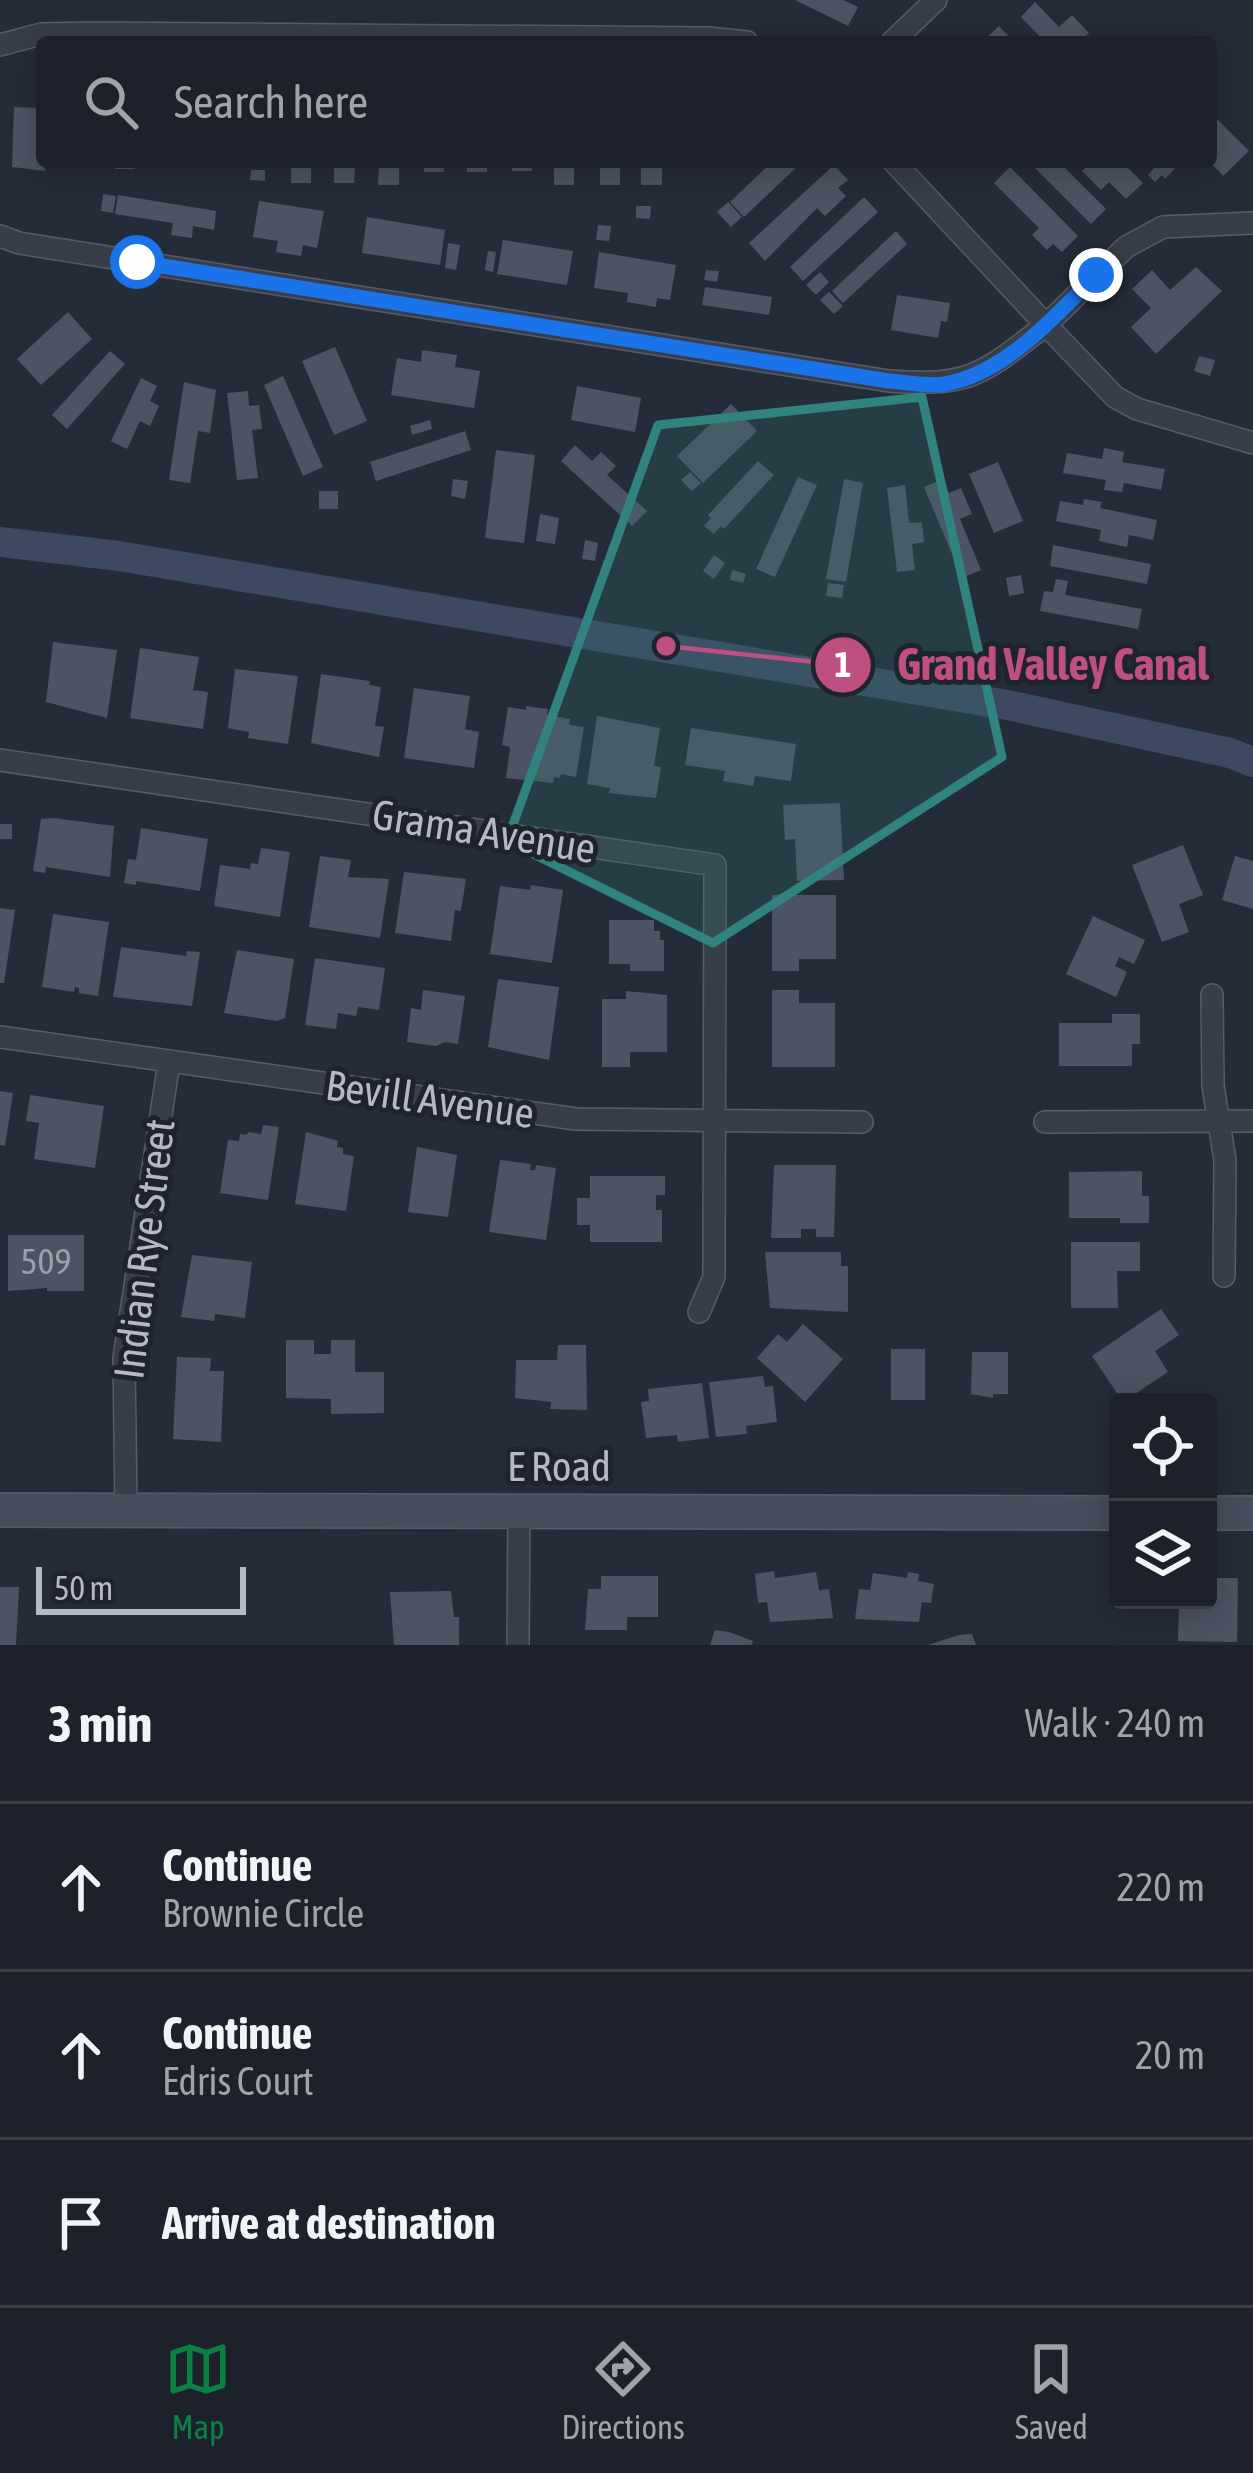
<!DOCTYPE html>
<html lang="en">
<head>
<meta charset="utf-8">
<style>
	body { margin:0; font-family:"Asap Condensed",sans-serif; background:#252933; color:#f1f3f6 }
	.controls { position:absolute; right:36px; bottom:36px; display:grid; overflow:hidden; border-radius:12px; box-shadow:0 6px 30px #0003 }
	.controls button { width:108px; height:108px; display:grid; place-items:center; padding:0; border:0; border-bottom:3px solid #3a3e47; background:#1c212b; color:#f1f3f6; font:60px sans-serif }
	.scale { position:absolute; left:36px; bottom:30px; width:210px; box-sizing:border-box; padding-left:12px; border:6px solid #b4b9c5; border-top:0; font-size:33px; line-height:42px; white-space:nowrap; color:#b4b9c5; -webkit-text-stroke:9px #1e232e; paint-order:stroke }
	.stop { position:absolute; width:36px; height:36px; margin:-27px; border:9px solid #1a73e8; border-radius:50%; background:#fff }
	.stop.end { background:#1a73e8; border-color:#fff; box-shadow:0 3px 12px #0008 }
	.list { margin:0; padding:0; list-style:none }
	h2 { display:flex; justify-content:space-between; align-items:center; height:156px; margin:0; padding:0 48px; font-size:51px }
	h2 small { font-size:39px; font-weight:400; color:#a0a3a9 }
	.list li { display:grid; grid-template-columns:78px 1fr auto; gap:36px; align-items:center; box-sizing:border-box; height:168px; padding:0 48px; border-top:3px solid #3a3e47 }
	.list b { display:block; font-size:45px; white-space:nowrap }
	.list p { margin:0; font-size:39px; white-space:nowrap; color:#a0a3a9 }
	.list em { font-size:39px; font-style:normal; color:#a0a3a9 }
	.icon { flex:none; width:66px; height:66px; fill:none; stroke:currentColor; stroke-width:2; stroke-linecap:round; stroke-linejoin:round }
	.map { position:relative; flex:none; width:1253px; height:1645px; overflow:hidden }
	.search { position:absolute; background:#1c212b; box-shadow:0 6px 30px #0003; left:36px; right:36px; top:36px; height:132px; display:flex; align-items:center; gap:30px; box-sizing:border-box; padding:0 42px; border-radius:12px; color:#a0a3a9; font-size:45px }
	.sheet { height:660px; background:#1c212b }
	nav { display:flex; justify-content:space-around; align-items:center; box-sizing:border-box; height:168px; border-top:3px solid #3a3e47; background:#1c212b; font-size:33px; color:#a0a3a9 }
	nav a { display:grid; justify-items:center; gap:6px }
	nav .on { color:#0b8043 }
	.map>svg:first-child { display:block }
</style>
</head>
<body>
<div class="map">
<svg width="1253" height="1645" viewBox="0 0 1253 1645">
	<rect width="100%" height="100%" fill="#252c39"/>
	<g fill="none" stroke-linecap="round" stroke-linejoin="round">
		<path stroke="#3c4960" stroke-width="30" d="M 0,542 L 119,556 L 1007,705 L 1230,753 L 1253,762"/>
	</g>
	<path fill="#4c5362" d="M 795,0 L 843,0 L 858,7 L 848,26 Z
		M 1035,2 L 1059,27 L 1072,15 L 1089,33 L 1079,42 L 1045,42 L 1021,17 Z
		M 999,26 L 1014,42 L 985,39 Z
		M 14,107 L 42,108 L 45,171 L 12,167 Z
		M 1211,113 L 1249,151 L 1223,176 L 1211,163 Z
		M 115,162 L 135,162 L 135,169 L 115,169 Z
		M 291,162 L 311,162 L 311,183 L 291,183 Z
		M 334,162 L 355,162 L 354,183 L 334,183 Z
		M 379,162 L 399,162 L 399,185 L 378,185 Z
		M 424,162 L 444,162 L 444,172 L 424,172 Z
		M 467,162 L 487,162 L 487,172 L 467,172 Z
		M 512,162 L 533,162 L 532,171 L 512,171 Z
		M 554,162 L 574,162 L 574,185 L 554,185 Z
		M 600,162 L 620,162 L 620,185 L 600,185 Z
		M 641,162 L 662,162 L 662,185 L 641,185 Z
		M 772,162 L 802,162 L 744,217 L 730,202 Z
		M 1029,162 L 1059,162 L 1106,209 L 1091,224 Z
		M 1092,162 L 1122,162 L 1143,183 L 1126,199 L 1109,182 L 1101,190 L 1082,171 Z
		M 1148,162 L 1181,162 L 1165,179 L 1162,175 L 1155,182 L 1148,175 L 1154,168 Z
		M 834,165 L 848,180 L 838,188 L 846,196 L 825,216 L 817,208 L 765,261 L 749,243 Z
		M 1010,167 L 1078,236 L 1062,252 L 1053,244 L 1047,250 L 1032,235 L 1039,228 L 994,183 Z
		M 251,170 L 265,170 L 265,181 L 250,180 Z
		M 103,194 L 116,196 L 113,213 L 101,211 Z
		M 118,195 L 216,211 L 214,230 L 193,226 L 192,238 L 171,235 L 173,223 L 115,214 Z
		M 864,197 L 878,212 L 803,281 L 790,267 Z
		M 259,201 L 324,211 L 317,248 L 303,245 L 301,256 L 276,252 L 278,241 L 253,237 Z
		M 728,202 L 742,217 L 731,227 L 717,212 Z
		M 636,206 L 651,206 L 650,219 L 636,218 Z
		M 367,217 L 445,230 L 440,265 L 362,253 Z
		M 598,225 L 611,226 L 609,241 L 596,240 Z
		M 896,231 L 907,244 L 843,303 L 832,291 Z
		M 503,240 L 573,251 L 567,285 L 497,274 Z
		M 448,243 L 460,245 L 456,270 L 445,268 Z
		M 488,251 L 496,252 L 493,272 L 485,270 Z
		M 599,252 L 676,265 L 670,300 L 657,298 L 656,307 L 627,302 L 628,293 L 594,288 Z
		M 1196,267 L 1222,291 L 1156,354 L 1131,327 L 1151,308 L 1132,289 L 1152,270 L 1170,290 Z
		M 706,270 L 719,271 L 717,282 L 704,280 Z
		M 820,272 L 829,282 L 816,295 L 806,285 Z
		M 705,287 L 772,297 L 769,315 L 702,305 Z
		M 829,292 L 843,306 L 834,314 L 820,300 Z
		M 897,295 L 950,303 L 947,322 L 941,321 L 938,338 L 891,330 Z
		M 68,312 L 92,339 L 41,385 L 17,359 Z
		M 335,347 L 367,421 L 334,435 L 302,361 Z
		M 422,350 L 457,355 L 455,367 L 480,371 L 474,408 L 391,395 L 397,358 L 421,362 Z
		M 110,351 L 125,364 L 67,429 L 52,415 Z
		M 1199,356 L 1215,360 L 1210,376 L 1194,371 Z
		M 283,376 L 323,467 L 303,476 L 264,385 Z
		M 141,378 L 157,386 L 150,401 L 159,406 L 150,426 L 140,421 L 127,449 L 111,441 Z
		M 184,382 L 216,390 L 210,433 L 198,431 L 190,483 L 169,480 Z
		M 577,386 L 641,398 L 635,432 L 571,420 Z
		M 248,391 L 249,406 L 259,405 L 262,429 L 252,430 L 258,478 L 237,480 L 227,393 Z
		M 731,404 L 757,431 L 703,483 L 677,456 Z
		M 430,420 L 432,429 L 412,435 L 410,426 Z
		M 465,431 L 471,450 L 376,481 L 370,462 Z
		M 575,445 L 592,461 L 601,452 L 616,466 L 607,475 L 647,511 L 632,526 L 561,461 Z
		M 1104,448 L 1124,452 L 1122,462 L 1165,469 L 1161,490 L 1124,483 L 1122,492 L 1104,490 L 1106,480 L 1063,473 L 1067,453 L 1102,459 Z
		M 496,450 L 535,455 L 524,543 L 485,538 Z
		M 758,461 L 774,475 L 724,529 L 721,526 L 714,534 L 704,526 L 711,518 L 708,515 Z
		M 998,462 L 1023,521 L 994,533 L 969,474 Z
		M 690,472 L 701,483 L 692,491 L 681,480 Z
		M 798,477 L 817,485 L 775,577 L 756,569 Z
		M 453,479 L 468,481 L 465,499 L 451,496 Z
		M 844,479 L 863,483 L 846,582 L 826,579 Z
		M 943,479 L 949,493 L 961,488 L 972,514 L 960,519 L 981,570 L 962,578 L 924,487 Z
		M 905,485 L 909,523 L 922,522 L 924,542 L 912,544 L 915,570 L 897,572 L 887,488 Z
		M 319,491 L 338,491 L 338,509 L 319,509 Z
		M 1084,499 L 1102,502 L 1100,508 L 1157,520 L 1153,540 L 1129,535 L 1127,547 L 1099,541 L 1101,530 L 1056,521 L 1060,501 L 1083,505 Z
		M 540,514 L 559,518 L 555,544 L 536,541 Z
		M 585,540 L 598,543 L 595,561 L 582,559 Z
		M 1053,545 L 1151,564 L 1147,584 L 1050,566 Z
		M 714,555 L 725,563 L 714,579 L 703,571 Z
		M 732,570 L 746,574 L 743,583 L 730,580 Z
		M 1021,575 L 1024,593 L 1009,596 L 1006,578 Z
		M 1056,579 L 1068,581 L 1065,595 L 1142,609 L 1138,629 L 1040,611 L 1044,591 L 1053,592 Z
		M 828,583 L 844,585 L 842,598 L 826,596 Z
		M 53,642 L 117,650 L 107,718 L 46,702 Z
		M 140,648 L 199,657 L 193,690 L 208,692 L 203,729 L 130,718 Z
		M 235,669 L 298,676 L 288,744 L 248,738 L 249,732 L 228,728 Z
		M 321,674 L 370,681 L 369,685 L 381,687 L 375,726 L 384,727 L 379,757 L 311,743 Z
		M 414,688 L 470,696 L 465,729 L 479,732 L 474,768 L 404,758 Z
		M 526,706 L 548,709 L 547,715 L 570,719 L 569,725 L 584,727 L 576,777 L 561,774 L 560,778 L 554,777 L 553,783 L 506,778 L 510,747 L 502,745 L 508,707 L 526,710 Z
		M 597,716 L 660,728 L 654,766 L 661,767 L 656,798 L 609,793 L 610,788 L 587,784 Z
		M 691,728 L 796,744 L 791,781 L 755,776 L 753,786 L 723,781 L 725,771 L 685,765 Z
		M 840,803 L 844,880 L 797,881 L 795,839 L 785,840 L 783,805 Z
		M 54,818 L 114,826 L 110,877 L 46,867 L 45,873 L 33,871 L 41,819 Z
		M 0,824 L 12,824 L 12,839 L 0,839 Z
		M 141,828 L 208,839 L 200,891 L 136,881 L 136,885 L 124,883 L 128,859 L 136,860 Z
		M 1183,845 L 1203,895 L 1179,904 L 1189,932 L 1162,942 L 1132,865 Z
		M 261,848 L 290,852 L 280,917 L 214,906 L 220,865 L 250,869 L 251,863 L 258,864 Z
		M 320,856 L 351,860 L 348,877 L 389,879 L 380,938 L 309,927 Z
		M 1235,856 L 1253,861 L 1253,909 L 1222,900 Z
		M 404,872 L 466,879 L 461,911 L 455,910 L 451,941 L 395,933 Z
		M 531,885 L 563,890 L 552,963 L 490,954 L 500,886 L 530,890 Z
		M 772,895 L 836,895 L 836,959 L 799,959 L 799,971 L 772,971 Z
		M 0,908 L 15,910 L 4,983 L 0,983 Z
		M 53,914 L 109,922 L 98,996 L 79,993 L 79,988 L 75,987 L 74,992 L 42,987 Z
		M 1093,916 L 1145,940 L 1134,964 L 1119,957 L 1115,966 L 1127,972 L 1116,997 L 1066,974 Z
		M 609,920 L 654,920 L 654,931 L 660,931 L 660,940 L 664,940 L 664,971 L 630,971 L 630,964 L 609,964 Z
		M 121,947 L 186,956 L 187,951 L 200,952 L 192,1006 L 113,997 Z
		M 237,950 L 294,959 L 285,1018 L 277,1021 L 224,1013 Z
		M 315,958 L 385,968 L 379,1010 L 358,1007 L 356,1016 L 338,1013 L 336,1029 L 305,1025 Z
		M 498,979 L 559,987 L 549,1060 L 488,1047 Z
		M 423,990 L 465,996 L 458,1044 L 445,1042 L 436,1046 L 407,1042 L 411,1008 L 421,1010 Z
		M 772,990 L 799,990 L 799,1003 L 835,1003 L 835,1067 L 772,1067 Z
		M 626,991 L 667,995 L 667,1052 L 630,1052 L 630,1067 L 602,1067 L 602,999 L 626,999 Z
		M 1112,1014 L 1140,1014 L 1140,1044 L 1132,1044 L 1132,1066 L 1059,1066 L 1059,1023 L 1112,1023 Z
		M 0,1091 L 13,1093 L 5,1146 L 0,1145 Z
		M 30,1095 L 104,1106 L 95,1168 L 34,1159 L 39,1123 L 26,1121 Z
		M 263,1125 L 279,1127 L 268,1200 L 220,1193 L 228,1140 L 239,1141 L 240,1134 L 247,1135 L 248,1132 L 261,1134 Z
		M 306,1132 L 338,1141 L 337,1147 L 343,1148 L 343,1154 L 354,1156 L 346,1211 L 295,1204 Z
		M 417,1147 L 457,1155 L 448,1217 L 408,1212 Z
		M 500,1160 L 531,1164 L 530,1170 L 535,1170 L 536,1165 L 556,1168 L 546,1240 L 489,1232 Z
		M 774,1165 L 836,1165 L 834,1237 L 816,1237 L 816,1229 L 801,1229 L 801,1238 L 771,1238 Z
		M 1142,1171 L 1142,1196 L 1149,1196 L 1149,1223 L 1120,1223 L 1120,1218 L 1069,1218 L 1069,1172 Z
		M 590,1176 L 665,1176 L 665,1195 L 656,1195 L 656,1210 L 662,1210 L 662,1242 L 590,1242 L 590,1225 L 577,1225 L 577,1198 L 590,1198 Z
		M 8,1235 L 84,1235 L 84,1291 L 47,1291 L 47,1288 L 8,1291 Z
		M 1071,1242 L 1140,1242 L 1140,1271 L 1117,1271 L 1118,1308 L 1071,1308 Z
		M 765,1252 L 841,1252 L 841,1266 L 848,1266 L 848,1312 L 770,1308 Z
		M 192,1255 L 252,1262 L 245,1318 L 215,1314 L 214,1321 L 181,1317 Z
		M 1161,1309 L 1179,1335 L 1155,1351 L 1168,1372 L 1123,1402 L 1092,1356 Z
		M 803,1324 L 843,1359 L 805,1402 L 757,1358 L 778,1334 L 787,1342 Z
		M 286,1340 L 314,1340 L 314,1354 L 331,1354 L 331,1340 L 355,1340 L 355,1372 L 384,1372 L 384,1413 L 331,1414 L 331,1399 L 286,1398 Z
		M 558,1345 L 586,1345 L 587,1410 L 550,1409 L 551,1402 L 515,1398 L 516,1360 L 557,1360 Z
		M 891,1349 L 925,1349 L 925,1400 L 891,1400 Z
		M 972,1352 L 1008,1352 L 1008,1394 L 993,1394 L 993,1398 L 971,1394 Z
		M 177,1357 L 211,1358 L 210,1371 L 224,1371 L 221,1442 L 173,1439 Z
		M 763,1376 L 765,1387 L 773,1386 L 777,1422 L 746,1426 L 747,1434 L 716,1437 L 709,1382 Z
		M 702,1383 L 709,1438 L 678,1442 L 677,1435 L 646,1438 L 641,1402 L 649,1401 L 648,1389 Z
		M 774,1571 L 775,1578 L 816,1572 L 819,1590 L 829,1589 L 833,1618 L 770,1622 L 767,1602 L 758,1603 L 755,1574 Z
		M 908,1572 L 919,1574 L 918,1581 L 934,1584 L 931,1603 L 922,1602 L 919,1622 L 855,1619 L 859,1589 L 870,1590 L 873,1573 L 907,1578 Z
		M 601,1576 L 658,1576 L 658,1617 L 627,1617 L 627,1630 L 585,1630 L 588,1589 L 601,1589 Z
		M 1208,1578 L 1238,1578 L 1237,1642 L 1178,1641 L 1179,1600 L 1208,1600 Z
		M 0,1587 L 19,1587 L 16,1645 L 0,1645 Z
		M 451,1591 L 454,1617 L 459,1617 L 459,1645 L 394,1645 L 390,1592 Z
		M 715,1630 L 729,1632 L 753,1641 L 752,1645 L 710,1645 Z
		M 972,1634 L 976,1645 L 928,1645 L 959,1635 Z"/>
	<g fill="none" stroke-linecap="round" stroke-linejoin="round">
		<defs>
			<path id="street" d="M 892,42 L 936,0
				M 0,45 L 41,34 L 94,33 L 709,38 L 747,42
				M 1253,223 L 1163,227 L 1126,247 L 1046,325 L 1115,397 L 1137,409 L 1253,443
				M 0,236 L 19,243 L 889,381 C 972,387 982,374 1046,325 L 894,162
				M 0,760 L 715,865 L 714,1277 L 699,1312
				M 1212,995 L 1213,1086 L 1225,1160 L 1224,1276
				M 0,1037 L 576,1119 L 862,1122
				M 1045,1122 L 1253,1121
				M 126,1510 L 124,1358 L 169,1062
				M 518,1645 L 519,1511"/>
			<path id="secondary" d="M 0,1510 L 1118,1513
				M 1208,1513 L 1253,1513"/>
		</defs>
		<use href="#street" stroke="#575c67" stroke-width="24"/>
		<use href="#secondary" stroke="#575c67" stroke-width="36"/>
		<use href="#street" stroke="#383e49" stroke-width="21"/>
		<use href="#secondary" stroke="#474d5c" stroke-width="33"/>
	</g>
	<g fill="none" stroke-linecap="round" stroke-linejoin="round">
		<path stroke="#1a73e8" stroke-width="15" d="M 137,262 L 889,381 C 906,382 928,387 945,384 C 1006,373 1054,317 1096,275"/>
	</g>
	<path fill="#30837f" fill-opacity="0.2" stroke="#30837f" stroke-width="9" stroke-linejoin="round" d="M 922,397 L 1002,757 L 713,943 L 507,841 L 658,425 Z"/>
	<g text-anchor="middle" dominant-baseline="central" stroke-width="10" stroke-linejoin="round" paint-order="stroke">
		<g font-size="36" fill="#9aa0ac">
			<text x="46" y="1261">509</text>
		</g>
		<g font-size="42" fill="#b4b9c5" stroke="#1e232e">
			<text transform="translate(484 831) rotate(9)">Grama Avenue</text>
			<text transform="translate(430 1099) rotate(8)">Bevill Avenue</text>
			<text transform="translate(144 1249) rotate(-83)">Indian Rye Street</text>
			<text x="559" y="1466">E Road</text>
		</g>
	</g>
	<path fill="none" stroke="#bd5080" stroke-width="4.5" d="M666 646L843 665"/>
	<g fill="#bd5080" stroke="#1e232e" stroke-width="4.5">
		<circle cx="666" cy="646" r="12"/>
		<circle cx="843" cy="665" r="30"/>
	</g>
	<g font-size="36" text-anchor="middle" font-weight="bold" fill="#fff">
		<text x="843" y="677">1</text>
	</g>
	<g font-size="45" text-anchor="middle" font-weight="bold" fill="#bd5080" stroke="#1e232e" stroke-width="10" stroke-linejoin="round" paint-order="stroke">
		<text x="1053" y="680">Grand Valley Canal</text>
	</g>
</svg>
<div class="controls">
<button><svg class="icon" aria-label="locate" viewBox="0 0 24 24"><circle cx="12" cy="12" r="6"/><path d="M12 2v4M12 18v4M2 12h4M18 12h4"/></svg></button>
<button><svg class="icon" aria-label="layers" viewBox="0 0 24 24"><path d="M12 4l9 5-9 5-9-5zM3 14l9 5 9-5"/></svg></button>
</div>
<div class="scale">50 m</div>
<div class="stop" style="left:137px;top:262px"></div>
<div class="stop end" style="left:1096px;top:275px"></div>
<div class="search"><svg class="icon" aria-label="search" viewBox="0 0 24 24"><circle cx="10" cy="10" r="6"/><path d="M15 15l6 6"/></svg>Search here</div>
</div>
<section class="sheet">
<h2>3 min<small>Walk · 240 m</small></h2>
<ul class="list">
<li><svg class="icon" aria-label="ahead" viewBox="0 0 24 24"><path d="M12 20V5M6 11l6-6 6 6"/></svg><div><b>Continue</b><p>Brownie Circle</p></div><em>220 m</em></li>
<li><svg class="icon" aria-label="ahead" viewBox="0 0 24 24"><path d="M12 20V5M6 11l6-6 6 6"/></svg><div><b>Continue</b><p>Edris Court</p></div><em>20 m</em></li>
<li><svg class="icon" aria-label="arrive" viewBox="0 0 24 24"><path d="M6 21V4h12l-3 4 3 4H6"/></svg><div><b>Arrive at destination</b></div></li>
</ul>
</section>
<nav>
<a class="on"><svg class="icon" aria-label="map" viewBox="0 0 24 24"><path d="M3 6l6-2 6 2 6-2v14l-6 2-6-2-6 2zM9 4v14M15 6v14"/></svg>Map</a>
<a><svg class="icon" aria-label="directions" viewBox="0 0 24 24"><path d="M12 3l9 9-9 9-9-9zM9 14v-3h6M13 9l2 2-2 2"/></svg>Directions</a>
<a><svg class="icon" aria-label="saved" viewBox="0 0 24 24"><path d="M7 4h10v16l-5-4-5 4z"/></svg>Saved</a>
</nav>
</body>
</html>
